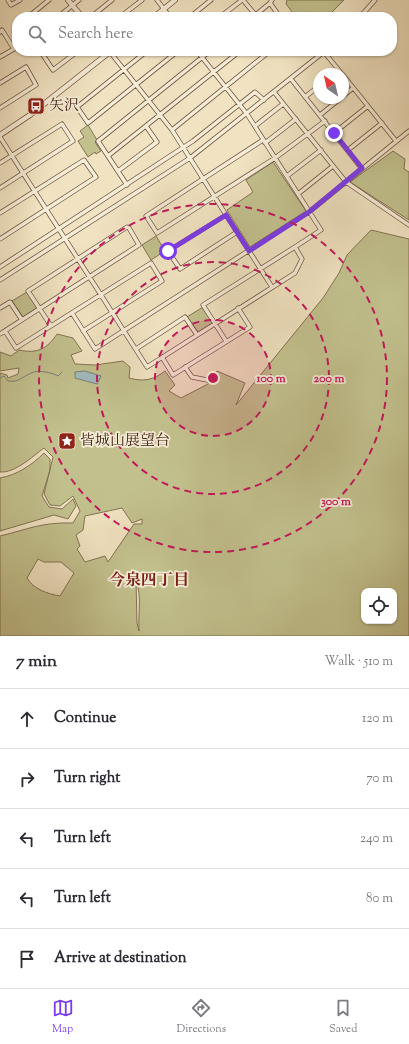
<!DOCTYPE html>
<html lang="en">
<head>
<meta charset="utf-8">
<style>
	body { margin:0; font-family:"Sorts Mill Goudy","Noto Serif JP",serif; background:#f2f2f3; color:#2b2b33 }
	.controls { position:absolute; right:12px; bottom:12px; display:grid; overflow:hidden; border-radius:8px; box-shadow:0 1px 3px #0004 }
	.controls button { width:36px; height:36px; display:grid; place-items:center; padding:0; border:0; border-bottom:1px solid #e1e1e2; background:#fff; color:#2b2b33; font:20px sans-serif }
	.compass { position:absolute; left:313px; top:68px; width:36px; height:36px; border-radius:50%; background:#fff; box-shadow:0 1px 3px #0004; rotate:326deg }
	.stop { position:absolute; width:12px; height:12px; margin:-9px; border:3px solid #7c3aed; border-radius:50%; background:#fff }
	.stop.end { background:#7c3aed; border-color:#fff; box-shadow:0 1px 4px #0008 }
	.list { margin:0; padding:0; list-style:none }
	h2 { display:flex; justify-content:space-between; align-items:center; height:52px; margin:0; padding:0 16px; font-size:17px }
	h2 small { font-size:13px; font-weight:400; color:#7c7c81 }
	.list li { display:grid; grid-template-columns:26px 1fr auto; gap:12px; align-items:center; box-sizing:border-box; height:60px; padding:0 16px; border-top:1px solid #e1e1e2 }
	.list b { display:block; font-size:15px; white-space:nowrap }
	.list em { font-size:13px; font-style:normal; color:#7c7c81 }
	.icon { flex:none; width:22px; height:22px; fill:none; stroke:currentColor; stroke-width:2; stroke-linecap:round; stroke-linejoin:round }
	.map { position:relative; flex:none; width:409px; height:636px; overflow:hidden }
	.search { position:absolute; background:#fff; box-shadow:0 1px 3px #0004; left:12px; right:12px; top:12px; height:44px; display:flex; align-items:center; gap:10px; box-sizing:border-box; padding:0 14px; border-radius:16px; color:#7c7c81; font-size:15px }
	.sheet { height:352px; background:#fff }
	nav { display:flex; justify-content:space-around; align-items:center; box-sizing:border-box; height:56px; border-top:1px solid #e1e1e2; background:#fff; font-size:11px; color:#7c7c81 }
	nav a { display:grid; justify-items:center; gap:2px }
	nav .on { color:#7c3aed }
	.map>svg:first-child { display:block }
</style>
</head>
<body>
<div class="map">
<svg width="409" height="636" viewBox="0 0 409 636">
	<rect width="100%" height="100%" fill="#f1e3c2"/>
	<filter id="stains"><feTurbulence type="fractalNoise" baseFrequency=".005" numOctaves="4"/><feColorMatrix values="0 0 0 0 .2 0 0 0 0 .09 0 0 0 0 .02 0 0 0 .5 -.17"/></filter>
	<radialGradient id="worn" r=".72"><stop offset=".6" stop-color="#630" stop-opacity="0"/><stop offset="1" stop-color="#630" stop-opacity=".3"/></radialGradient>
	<path fill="#c2c18e" stroke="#837353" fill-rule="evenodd" d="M 287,0 L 344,0 L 327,17 L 296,17 L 286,4 Z
		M 88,125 L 97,140 L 95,142 L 101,151 L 96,154 L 95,152 L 88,157 L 78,141 L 84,137 L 80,131 Z
		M 393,151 L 405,159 L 404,169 L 409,172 L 409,220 L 350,182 Z
		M 273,162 L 306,211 L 250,247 L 227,210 L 253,192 L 246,180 Z
		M 371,230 L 409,239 L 409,636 L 0,636 L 0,536 C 29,529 42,522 73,523 L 80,511 L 73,496 L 60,506 L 50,505 L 44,494 L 53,457 L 44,448 C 32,457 15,473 0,472 L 0,373 L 7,375 L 8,378 L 18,374 L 19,368 L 0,371 L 0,352 L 11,356 L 19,350 C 37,354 47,349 57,334 L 73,338 L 82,351 L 71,355 L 75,364 L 95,365 L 123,361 L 130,367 L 129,378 C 143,382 154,380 165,371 L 175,385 L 169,391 L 181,398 L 208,384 L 217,371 L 245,383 L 236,405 L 323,298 L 339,273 L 347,255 ZM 122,508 L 132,523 L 142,519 L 142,524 L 134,524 L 108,562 L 105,556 L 85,562 L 77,549 L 80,546 L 76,535 L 83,530 L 85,516 ZM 38,559 L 44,562 L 61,562 L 74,573 L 60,596 C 48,594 33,589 27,578 ZM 136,580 C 142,597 138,613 139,631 L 137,623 ZM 364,591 L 394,591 L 394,621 L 364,621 Z
		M 156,236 L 165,251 L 151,260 L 142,245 Z
		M 27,292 L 37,308 L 23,317 L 12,301 Z
		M 203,307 L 212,323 L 198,332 L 187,317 Z
		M 44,453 L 50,459 L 50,470 L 42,496 L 49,507 L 62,509 L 73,499 L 76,506 L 68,519 L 54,515 L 0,531 L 0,478 C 17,475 32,465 44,453 Z"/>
	<path fill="#a1bbbe" stroke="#7c7f7c" d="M 85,371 L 101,376 L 97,384 L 75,378 L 75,372 Z"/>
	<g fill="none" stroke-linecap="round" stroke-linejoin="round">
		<path stroke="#7c7f7c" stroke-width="1" d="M 0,378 L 4,376 L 8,381 C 19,383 24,375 34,372 C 40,370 53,373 58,376 L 62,372"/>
		<defs>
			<path id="minor" d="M 8,0 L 11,5 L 20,0
				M 157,0 L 170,17
				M 243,0 L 257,17
				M 272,0 L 270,3 L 280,17
				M 28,17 L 49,0
				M 58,17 L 79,0
				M 91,17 L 112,0
				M 120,17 L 142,0
				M 190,17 L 211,0
				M 220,17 L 242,0
				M 253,17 L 270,3
				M 360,17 L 375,0
				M 0,32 L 2,30 L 14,49 L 0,57
				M 48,51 L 43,55 L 53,70 L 78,51
				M 147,51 L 77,107 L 88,123 L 178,51
				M 110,52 L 172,130 L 272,287
				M 324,52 L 342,74
				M 343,75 L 396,141
				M 291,79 L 362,169
				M 0,83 L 26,67 L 36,85 L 0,108
				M 274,92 L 346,182 L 409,225
				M 343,96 L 353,88
				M 305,97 L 319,86
				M 320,115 L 341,98
				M 255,126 L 283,104
				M 172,130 L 270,51
				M 334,133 L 368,106
				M 0,137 L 147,367 L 295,273 L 302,259 L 295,247 L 321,230 L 247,114 L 197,51
				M 263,140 L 146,216 L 157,233 L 275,158 L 325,121
				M 265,143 L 296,119
				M 348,150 L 382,123
				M 108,156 L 240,51
				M 0,163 L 62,124 L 73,141 L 0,188
				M 118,171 L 157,142 L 146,126
				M 287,176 L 321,150
				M 127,185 L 98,141 L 210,51
				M 298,194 L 333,166
				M 0,213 L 84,160 L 96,177 L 0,239
				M 226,215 L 168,251 L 180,269 L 237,232
				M 0,267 L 193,141 L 255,92 L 264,100
				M 0,280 L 190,158 L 325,51
				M 0,308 L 10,302 L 22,320
				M 72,313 L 95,349 L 309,212 L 409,131
				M 5,331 L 16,348 L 151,263 L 162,281 L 83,331
				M 0,334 L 139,245 L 129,228 L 127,227 L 28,291 L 51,326
				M 226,341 L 203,305 L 295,247
				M 136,349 L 185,317 L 197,335
				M 162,357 L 173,375 L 250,327 L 238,308
				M 185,367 L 192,377 L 212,381"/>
			<path id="tertiary" d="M 68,0 L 82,17
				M 154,17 L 175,0
				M 0,135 L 30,115 L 111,51"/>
		</defs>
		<use href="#minor" stroke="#6f5442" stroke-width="5"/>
		<use href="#tertiary" stroke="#6f5442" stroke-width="6"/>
		<use href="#minor" stroke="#f6edd7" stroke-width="3.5"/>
		<use href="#tertiary" stroke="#f6edd7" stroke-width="4.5"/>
	</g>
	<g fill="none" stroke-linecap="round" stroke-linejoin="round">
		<path stroke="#7c3aed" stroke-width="5" d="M 168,251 L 226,215 L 249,251 L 309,212 L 362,168 L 334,133"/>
	</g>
	<circle cx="213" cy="378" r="58" fill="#c2185b" fill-opacity=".12"/>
	<g fill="none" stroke="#c2185b" stroke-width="2" stroke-dasharray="7 5">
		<circle cx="213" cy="378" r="58"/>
		<circle cx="213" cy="378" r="116"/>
		<circle cx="213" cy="378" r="174"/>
	</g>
	<defs>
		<symbol id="bus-square" viewBox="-11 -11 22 22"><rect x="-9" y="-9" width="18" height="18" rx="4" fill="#8f2418" stroke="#f6edd7"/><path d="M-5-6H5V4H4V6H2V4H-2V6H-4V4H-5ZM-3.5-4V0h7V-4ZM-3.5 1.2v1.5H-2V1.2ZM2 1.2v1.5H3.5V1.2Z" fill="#fff"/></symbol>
		<symbol id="sight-square" viewBox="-11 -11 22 22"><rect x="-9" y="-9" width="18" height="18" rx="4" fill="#8f2418" stroke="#f6edd7"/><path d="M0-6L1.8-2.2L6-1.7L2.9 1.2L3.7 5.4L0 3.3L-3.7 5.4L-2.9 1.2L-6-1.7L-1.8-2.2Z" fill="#fff"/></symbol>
	</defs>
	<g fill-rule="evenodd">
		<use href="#bus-square" x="26" y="96" width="20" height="20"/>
		<use href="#sight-square" x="57" y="431" width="20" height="20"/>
	</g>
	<g text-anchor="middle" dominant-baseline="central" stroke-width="3.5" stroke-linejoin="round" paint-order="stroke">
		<g font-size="15" fill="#442518" stroke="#f6edd7" text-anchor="start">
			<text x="49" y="106">矢沢</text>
			<text x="80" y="441">皆城山展望台</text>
		</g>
		<g font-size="16" font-weight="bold" fill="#7a1f14" stroke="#f6edd7">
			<text x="149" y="581">今泉四丁目</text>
		</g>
	</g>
	<circle cx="213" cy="378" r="6" fill="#c2185b" stroke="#f6edd7" stroke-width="2"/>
	<g font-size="12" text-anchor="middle" font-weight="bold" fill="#c2185b" stroke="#f6edd7" stroke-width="3.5" stroke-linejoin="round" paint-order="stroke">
		<text x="271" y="382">100 m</text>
		<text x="329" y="382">200 m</text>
		<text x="336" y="505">300 m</text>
	</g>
	<rect width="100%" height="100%" filter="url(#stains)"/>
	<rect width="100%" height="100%" fill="url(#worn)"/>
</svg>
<div class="controls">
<button><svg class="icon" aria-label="locate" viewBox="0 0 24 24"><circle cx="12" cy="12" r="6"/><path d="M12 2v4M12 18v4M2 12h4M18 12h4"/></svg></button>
</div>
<svg class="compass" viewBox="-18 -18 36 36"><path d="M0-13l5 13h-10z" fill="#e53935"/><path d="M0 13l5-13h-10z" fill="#7c7c81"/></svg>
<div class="stop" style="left:168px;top:251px"></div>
<div class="stop end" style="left:334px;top:133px"></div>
<div class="search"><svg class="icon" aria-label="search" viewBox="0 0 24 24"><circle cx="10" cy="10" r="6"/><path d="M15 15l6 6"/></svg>Search here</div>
</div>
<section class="sheet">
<h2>7 min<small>Walk · 510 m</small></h2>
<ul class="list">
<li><svg class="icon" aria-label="ahead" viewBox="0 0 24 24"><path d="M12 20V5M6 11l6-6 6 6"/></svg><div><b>Continue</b></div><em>120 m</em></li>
<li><svg class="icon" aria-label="right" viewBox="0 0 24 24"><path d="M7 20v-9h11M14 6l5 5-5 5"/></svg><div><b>Turn right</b></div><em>70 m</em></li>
<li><svg class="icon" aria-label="left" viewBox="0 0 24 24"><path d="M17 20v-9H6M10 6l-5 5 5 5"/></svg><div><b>Turn left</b></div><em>240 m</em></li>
<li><svg class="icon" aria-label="left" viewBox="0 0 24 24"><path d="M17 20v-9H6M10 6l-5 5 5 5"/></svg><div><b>Turn left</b></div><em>80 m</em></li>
<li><svg class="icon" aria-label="arrive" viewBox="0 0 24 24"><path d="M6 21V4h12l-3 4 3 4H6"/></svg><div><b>Arrive at destination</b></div></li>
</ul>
</section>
<nav>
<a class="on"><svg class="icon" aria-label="map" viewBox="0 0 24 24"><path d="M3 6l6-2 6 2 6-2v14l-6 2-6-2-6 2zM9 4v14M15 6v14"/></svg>Map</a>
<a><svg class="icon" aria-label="directions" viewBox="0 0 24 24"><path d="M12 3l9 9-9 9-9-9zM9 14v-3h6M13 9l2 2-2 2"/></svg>Directions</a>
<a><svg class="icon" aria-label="saved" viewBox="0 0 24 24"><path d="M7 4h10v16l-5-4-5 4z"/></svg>Saved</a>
</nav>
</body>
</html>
